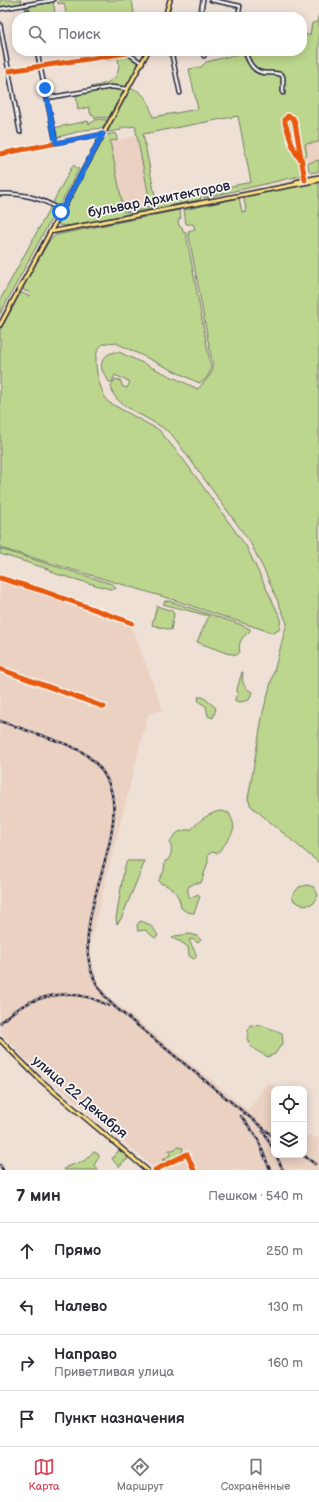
<!DOCTYPE html>
<html lang="ru">
<head>
<meta charset="utf-8">
<style>
	body { margin:0; font-family:"Balsamiq Sans",sans-serif; background:#f7f7f7; color:#2b2b33 }
	.controls { position:absolute; right:12px; bottom:12px; display:grid; overflow:hidden; border-radius:8px; box-shadow:0 2px 10px #0003 }
	.controls button { width:36px; height:36px; display:grid; place-items:center; padding:0; border:0; border-bottom:1px solid #e1e1e2; background:#fff; color:#2b2b33; font:20px sans-serif }
	.stop { position:absolute; width:12px; height:12px; margin:-9px; border:3px solid #1a73e8; border-radius:50%; background:#fff }
	.stop.end { background:#1a73e8; border-color:#fff; box-shadow:0 1px 4px #0008 }
	.list { margin:0; padding:0; list-style:none }
	h2 { display:flex; justify-content:space-between; align-items:center; height:52px; margin:0; padding:0 16px; font-size:17px }
	h2 small { font-size:13px; font-weight:400; color:#7c7c81 }
	.list li { display:grid; grid-template-columns:26px 1fr auto; gap:12px; align-items:center; box-sizing:border-box; height:56px; padding:0 16px; border-top:1px solid #e1e1e2 }
	.list b { display:block; font-size:15px; white-space:nowrap }
	.list p { margin:0; font-size:13px; white-space:nowrap; color:#7c7c81 }
	.list em { font-size:13px; font-style:normal; color:#7c7c81 }
	.icon { flex:none; width:22px; height:22px; fill:none; stroke:currentColor; stroke-width:2; stroke-linecap:round; stroke-linejoin:round }
	.map { position:relative; flex:none; width:319px; height:1170px; overflow:hidden }
	.search { position:absolute; background:#fff; box-shadow:0 2px 10px #0003; left:12px; right:12px; top:12px; height:44px; display:flex; align-items:center; gap:10px; box-sizing:border-box; padding:0 14px; border-radius:16px; color:#7c7c81; font-size:15px }
	.sheet { height:276px; background:#fff }
	nav { display:flex; justify-content:space-around; align-items:center; box-sizing:border-box; height:56px; border-top:1px solid #e1e1e2; background:#fff; font-size:11px; color:#7c7c81 }
	nav a { display:grid; justify-items:center; gap:2px }
	nav .on { color:#d1495b }
	.map>svg:first-child { display:block }
</style>
</head>
<body>
<div class="map">
<svg width="319" height="1170" viewBox="0 0 319 1170">
	<rect width="100%" height="100%" fill="#efe0d6"/>
	<filter id="ink" filterUnits="userSpaceOnUse"><feTurbulence type="fractalNoise" baseFrequency=".025" numOctaves="2"/><feDisplacementMap in="SourceGraphic" scale="8" xChannelSelector="R" yChannelSelector="G"/><feConvolveMatrix kernelMatrix="1 2 1 2 8 2 1 2 1" color-interpolation-filters="sRGB"/></filter>
	<g filter="url(#ink)">
		<path fill="#ead1c2" d="M 137,136 L 150,203 L 123,208 L 110,141 Z
			M 319,142 L 319,171 L 311,173 L 309,171 L 308,163 L 304,164 L 303,156 L 307,155 L 305,144 Z
			M 0,581 L 42,594 L 110,620 L 131,625 L 163,710 L 148,714 L 91,939 L 91,955 L 96,976 L 104,990 L 109,997 L 248,1110 L 268,1082 L 278,1089 L 274,1089 L 274,1155 L 304,1155 L 304,1134 L 319,1138 L 319,1170 L 155,1170 L 149,1163 L 25,1059 L 3,1035 L 0,1029 Z"/>
		<path fill="#bcd68d" stroke="#6f7c64" d="M 0,0 L 21,0 L 22,3 L 0,7 Z
			M 62,0 L 132,0 L 134,13 L 128,17 L 67,17 L 64,3 L 58,4 L 58,1 Z
			M 53,2 L 56,17 L 31,17 L 30,10 L 25,10 L 25,7 Z
			M 319,14 L 319,142 L 305,144 L 307,155 L 303,156 L 298,124 L 295,117 L 289,114 L 285,115 L 282,123 L 293,152 L 299,163 L 301,173 L 300,176 L 204,198 L 203,192 L 251,182 L 238,116 L 143,134 L 156,201 L 199,192 L 201,199 L 199,200 L 133,213 L 133,211 L 151,207 L 135,126 L 121,128 L 121,130 L 109,132 L 107,131 L 129,89 C 144,88 150,106 153,117 L 198,109 L 189,69 L 201,67 L 206,62 L 238,54 L 237,51 L 242,51 L 247,62 L 254,72 L 257,73 L 258,70 L 251,63 L 246,51 L 302,51 L 302,34 L 310,35 L 312,23 L 317,22 Z
			M 122,54 L 129,56 L 139,63 L 126,87 L 116,85 L 92,89 L 91,87 C 109,83 122,80 118,58 L 108,60 L 108,57 Z
			M 112,88 L 124,91 L 108,118 L 98,117 L 95,119 L 94,116 L 91,115 L 89,107 L 78,110 L 76,95 Z
			M 290,117 L 292,119 L 299,155 L 286,120 Z
			M 98,119 L 107,120 L 103,128 L 84,130 L 55,138 L 53,128 L 88,121 L 89,124 Z
			M 116,133 L 117,140 L 110,141 L 124,212 L 129,211 L 129,213 L 126,215 C 112,218 70,229 59,225 L 58,220 L 103,137 L 106,135 Z
			M 319,160 L 319,171 L 311,173 L 309,171 L 308,163 Z
			M 73,165 L 79,169 L 58,208 L 52,204 Z
			M 319,182 L 319,863 L 251,806 L 248,799 L 263,712 L 287,623 L 266,574 L 250,542 L 173,436 C 158,421 122,409 114,395 C 112,393 112,389 111,386 L 115,379 L 121,381 L 122,386 L 127,388 L 130,382 L 115,375 L 112,382 L 109,382 C 107,378 104,374 102,370 C 99,359 109,351 119,352 L 198,389 L 211,374 L 213,367 L 188,231 L 195,229 L 193,224 L 186,224 L 184,210 L 239,198 L 242,212 L 246,211 L 244,198 L 246,196 Z
			M 51,206 L 56,210 L 0,314 L 0,300 Z
			M 179,210 L 181,218 L 178,220 L 179,226 L 182,227 L 183,232 L 186,233 L 211,368 C 209,375 206,381 199,383 L 116,343 C 111,342 103,342 99,348 C 91,360 100,391 108,402 L 159,430 L 183,459 L 246,546 L 281,619 L 279,630 L 273,633 L 171,599 L 0,548 L 0,330 L 19,295 L 22,293 L 29,296 L 30,293 L 23,290 L 23,286 L 49,241 L 56,235 Z
			M 0,549 L 112,584 L 116,587 L 115,589 L 110,589 L 56,574 L 48,569 L 0,554 Z
			M 165,601 L 169,601 L 239,624 L 250,629 L 250,631 C 243,636 237,643 240,652 L 237,655 L 226,653 L 197,642 L 209,616 L 163,604 Z
			M 157,606 L 172,611 L 174,614 L 171,630 L 152,625 Z
			M 242,672 L 243,672 C 242,683 242,686 252,692 L 249,700 L 240,702 L 235,701 L 235,698 L 238,694 L 237,689 Z
			M 198,697 L 203,697 L 216,708 L 213,718 L 208,716 L 206,706 L 199,702 Z
			M 221,811 L 229,813 C 235,826 236,828 228,840 C 224,845 222,849 217,853 L 212,852 L 208,855 L 208,862 L 201,883 L 195,883 L 188,887 L 188,893 L 190,898 L 198,894 L 200,896 L 194,913 L 187,912 L 181,908 C 180,895 172,886 160,883 L 159,880 L 164,871 L 165,861 L 168,860 C 172,854 172,849 170,842 C 176,831 180,831 192,829 C 199,820 211,812 221,811 Z
			M 127,861 L 145,861 L 121,919 L 117,924 L 116,919 L 124,869 Z
			M 307,885 L 314,887 L 318,895 L 314,903 L 305,906 L 294,901 L 292,896 L 299,887 Z
			M 140,921 C 147,922 155,928 158,936 L 155,938 L 145,930 L 138,931 L 137,925 Z
			M 190,934 L 197,936 L 201,940 L 198,943 L 192,939 L 189,940 L 197,956 L 194,959 L 189,956 L 188,947 L 181,942 L 172,938 L 174,936 Z
			M 250,1025 L 264,1026 L 282,1033 L 283,1042 L 275,1054 L 268,1057 C 253,1049 242,1045 250,1025 Z
			M 178,1147 L 183,1148 C 182,1157 170,1161 162,1160 L 170,1155 L 169,1150 L 173,1150 Z
			M 118,1151 L 121,1151 L 128,1158 L 127,1160 L 121,1163 L 122,1165 L 120,1166 L 118,1166 L 112,1159 Z
			M 93,1152 L 95,1152 L 99,1155 L 99,1157 L 94,1165 L 98,1170 L 64,1170 L 66,1167 L 84,1161 Z"/>
		<g fill="none" stroke-linecap="round" stroke-linejoin="round">
			<defs>
				<path id="minor" d="M 211,0 L 240,6 L 238,17
					M 0,9 L 53,0
					M 28,11 L 29,17
					M 200,17 L 203,0
					M 0,24 L 20,132
					M 37,51 L 56,143
					M 171,51 L 180,93
					M 203,51 L 204,56
					M 245,51 C 248,61 253,73 266,73 C 271,73 276,72 282,75 L 283,77 L 283,93
					M 127,53 L 142,63
					M 9,71 L 127,53
					M 47,98 L 111,87 L 127,89
					M 0,154 L 103,134
					M 302,161 C 292,152 290,135 285,123 L 285,119 L 288,116 L 293,118 L 295,123 L 305,180
					M 0,194 C 20,193 46,198 61,212
					M 0,578 L 43,591 L 132,623
					M 0,669 L 104,707
					M 155,1170 L 187,1154 L 194,1170"/>
				<path id="major" d="M 165,17 L 170,0
					M 296,182 L 319,177
					M 50,232 L 319,180
					M 0,325 L 148,51
					M 0,1040 L 38,1078 L 147,1170"/>
			</defs>
			<use href="#minor" stroke="#22223b" stroke-width="5.5"/>
			<use href="#major" stroke="#22223b" stroke-width="6"/>
			<use href="#minor" stroke="#f6f6f2" stroke-width="2.5"/>
			<use href="#major" stroke="#fde080" stroke-width="3"/>
			<defs>
				<path id="rail" d="M 0,721 C 15,726 31,732 46,737 C 59,742 73,745 85,754 C 169,814 33,935 115,1007 L 274,1137
					M 0,1023 C 29,994 73,985 109,1006
					M 241,1116 L 257,1137 L 270,1170
					M 263,1131 L 274,1150
					M 276,1155 L 283,1170
					M 303,1155 L 315,1164
					M 0,1165 L 3,1170"/>
			</defs>
			<use href="#rail" stroke="#22223b" stroke-width="2.5"/>
			<use href="#rail" stroke="#f6f6f2" stroke-width="1" stroke-dasharray="3" stroke-linecap="butt"/>
			<defs>
				<path id="cycleway" d="M 9,71 L 127,53 L 126,51
					M 0,154 L 103,134
					M 302,161 C 292,152 290,135 285,123 L 285,119 L 288,116 L 293,118 L 295,123 L 305,180
					M 0,578 L 43,591 L 132,623
					M 0,669 L 104,707
					M 155,1170 L 187,1154 L 194,1170"/>
			</defs>
			<use href="#cycleway" stroke="#f6f6f2" stroke-width="8"/>
			<use href="#cycleway" stroke="#e8590c" stroke-width="5"/>
		</g>
	</g>
	<g fill="none" stroke-linecap="round" stroke-linejoin="round" filter="url(#ink)">
		<path stroke="#1a73e8" stroke-width="5" d="M 45,88 L 56,143 L 103,134 L 61,212"/>
	</g>
	<g text-anchor="middle" dominant-baseline="central" stroke-width="3.5" stroke-linejoin="round" paint-order="stroke">
		<g font-size="14" fill="#22223b" stroke="#f6f6f2">
			<text transform="translate(159 199) rotate(-11)">бульвар Архитекторов</text>
			<text transform="translate(80 1097) rotate(40)">улица 22 Декабря</text>
		</g>
	</g>
</svg>
<div class="controls">
<button><svg class="icon" aria-label="locate" viewBox="0 0 24 24"><circle cx="12" cy="12" r="6"/><path d="M12 2v4M12 18v4M2 12h4M18 12h4"/></svg></button>
<button><svg class="icon" aria-label="layers" viewBox="0 0 24 24"><path d="M12 4l9 5-9 5-9-5zM3 14l9 5 9-5"/></svg></button>
</div>
<div class="stop" style="left:61px;top:212px"></div>
<div class="stop end" style="left:45px;top:88px"></div>
<div class="search"><svg class="icon" aria-label="search" viewBox="0 0 24 24"><circle cx="10" cy="10" r="6"/><path d="M15 15l6 6"/></svg>Поиск</div>
</div>
<section class="sheet">
<h2>7 мин<small>Пешком · 540 m</small></h2>
<ul class="list">
<li><svg class="icon" aria-label="ahead" viewBox="0 0 24 24"><path d="M12 20V5M6 11l6-6 6 6"/></svg><div><b>Прямо</b></div><em>250 m</em></li>
<li><svg class="icon" aria-label="left" viewBox="0 0 24 24"><path d="M17 20v-9H6M10 6l-5 5 5 5"/></svg><div><b>Налево</b></div><em>130 m</em></li>
<li><svg class="icon" aria-label="right" viewBox="0 0 24 24"><path d="M7 20v-9h11M14 6l5 5-5 5"/></svg><div><b>Направо</b><p>Приветливая улица</p></div><em>160 m</em></li>
<li><svg class="icon" aria-label="arrive" viewBox="0 0 24 24"><path d="M6 21V4h12l-3 4 3 4H6"/></svg><div><b>Пункт назначения</b></div></li>
</ul>
</section>
<nav>
<a class="on"><svg class="icon" aria-label="map" viewBox="0 0 24 24"><path d="M3 6l6-2 6 2 6-2v14l-6 2-6-2-6 2zM9 4v14M15 6v14"/></svg>Карта</a>
<a><svg class="icon" aria-label="directions" viewBox="0 0 24 24"><path d="M12 3l9 9-9 9-9-9zM9 14v-3h6M13 9l2 2-2 2"/></svg>Маршрут</a>
<a><svg class="icon" aria-label="saved" viewBox="0 0 24 24"><path d="M7 4h10v16l-5-4-5 4z"/></svg>Сохранённые</a>
</nav>
</body>
</html>
